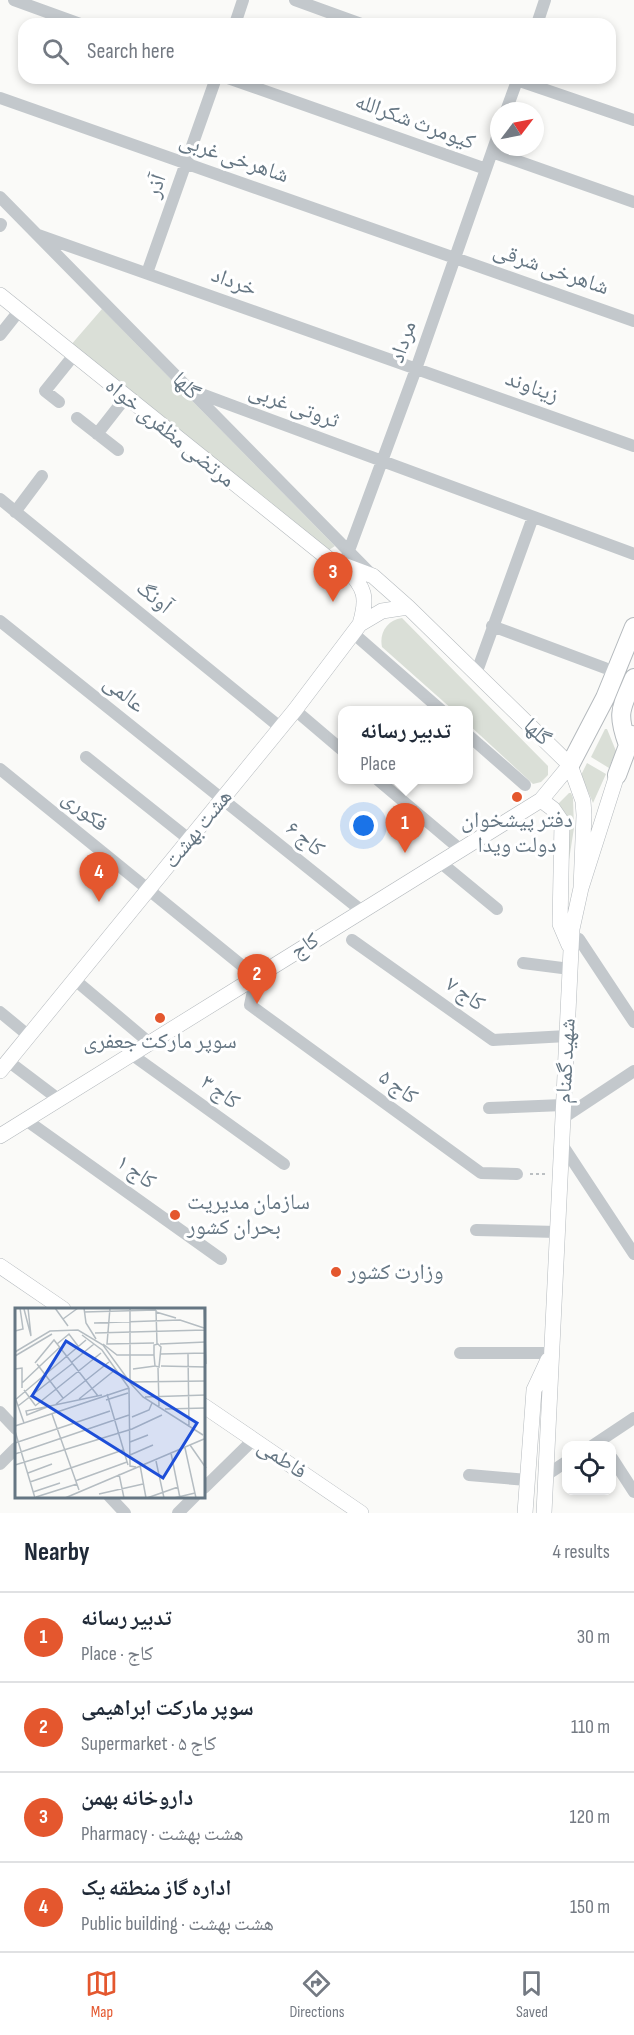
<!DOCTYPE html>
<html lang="en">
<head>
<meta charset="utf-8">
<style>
	body { margin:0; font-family:"Sofia Sans Condensed","Noto Naskh Arabic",sans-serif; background:#f2f2f3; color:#1f2937 }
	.controls { position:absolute; right:18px; bottom:18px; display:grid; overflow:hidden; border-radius:12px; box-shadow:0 3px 9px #0003 }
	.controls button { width:54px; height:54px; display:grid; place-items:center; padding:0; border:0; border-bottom:2px solid #e0e1e3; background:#fff; color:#1f2937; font:30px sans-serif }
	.compass { position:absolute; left:490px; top:102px; width:54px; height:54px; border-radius:50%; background:#fff; box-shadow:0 3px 9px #0003; rotate:58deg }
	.you { position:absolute; left:364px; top:826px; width:21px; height:21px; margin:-15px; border:4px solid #fff; border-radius:50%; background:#1a73e8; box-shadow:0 0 0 9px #1a73e833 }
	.badge { display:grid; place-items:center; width:39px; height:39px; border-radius:50%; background:#e4572e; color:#fff; font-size:20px; font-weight:700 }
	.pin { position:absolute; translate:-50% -50px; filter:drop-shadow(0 2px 3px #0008) }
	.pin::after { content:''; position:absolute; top:32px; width:21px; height:18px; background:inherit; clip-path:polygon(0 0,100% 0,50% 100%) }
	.popup { position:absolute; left:338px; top:706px; width:135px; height:78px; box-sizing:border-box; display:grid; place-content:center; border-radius:12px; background:#fff; filter:drop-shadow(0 2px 4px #0005); font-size:20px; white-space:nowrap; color:#747a83 }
	.popup b { font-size:22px; color:#1f2937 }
	.popup::after { content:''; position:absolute; left:50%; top:100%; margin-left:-12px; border:12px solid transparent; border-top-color:#fff }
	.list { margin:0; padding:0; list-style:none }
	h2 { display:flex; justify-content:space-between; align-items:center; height:78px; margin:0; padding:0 24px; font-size:26px }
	h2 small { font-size:20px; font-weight:400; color:#747a83 }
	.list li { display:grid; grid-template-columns:39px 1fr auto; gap:18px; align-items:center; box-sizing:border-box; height:90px; padding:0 24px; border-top:2px solid #e0e1e3 }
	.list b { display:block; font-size:22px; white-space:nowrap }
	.list p { margin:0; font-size:20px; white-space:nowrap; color:#747a83 }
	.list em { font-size:20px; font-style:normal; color:#747a83 }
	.icon { flex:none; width:33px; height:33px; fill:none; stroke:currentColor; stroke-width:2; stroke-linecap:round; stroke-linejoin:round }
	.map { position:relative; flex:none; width:634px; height:1513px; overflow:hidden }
	.search { position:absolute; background:#fff; box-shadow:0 3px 9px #0003; left:18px; right:18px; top:18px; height:66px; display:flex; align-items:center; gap:15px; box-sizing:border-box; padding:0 21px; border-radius:18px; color:#747a83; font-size:22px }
	.sheet { height:438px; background:#fff }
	nav { display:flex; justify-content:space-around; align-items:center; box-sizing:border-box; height:84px; border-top:2px solid #e0e1e3; background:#fff; font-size:16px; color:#747a83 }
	nav a { display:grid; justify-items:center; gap:3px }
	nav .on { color:#e4572e }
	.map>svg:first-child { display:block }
</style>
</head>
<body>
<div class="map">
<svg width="634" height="1513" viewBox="0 0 634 1513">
	<rect width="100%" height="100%" fill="#fafaf8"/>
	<path fill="#dadfd7" d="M 102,309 L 335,546 L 329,550 L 70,346 Z
		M 402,618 L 548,766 L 548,775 L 541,782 L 533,784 L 468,724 L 468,710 L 453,710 L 382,647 C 379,633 387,620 402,618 Z
		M 605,729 L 607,729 L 616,751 L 609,768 L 591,757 Z
		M 587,763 L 606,774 L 593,803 L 581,775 Z
		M 569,793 L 571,793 L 573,798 L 574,828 L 566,879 L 555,807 Z"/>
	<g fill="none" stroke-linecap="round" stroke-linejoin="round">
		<defs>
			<path id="major" d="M 0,295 L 330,560 L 373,576 L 408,607 L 570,765 L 583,801 L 584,815 L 581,888
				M 346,568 C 365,588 368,597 360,624
				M 541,800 L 553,809 L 562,822 L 560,924 L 569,945
				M 0,1071 L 295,710 L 360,624 L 382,611 L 408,607
				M 0,1136 L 541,800 L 570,765
				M 0,1266 L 63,1309
				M 204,1406 L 361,1513
				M 525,1513 L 534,1390 L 548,1360
				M 544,1513 L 572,929 L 581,888 L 617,775"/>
			<path id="highway" d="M 628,745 C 616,712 621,709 634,678
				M 570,765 L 605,698 L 634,627
				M 617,775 L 632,735"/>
		</defs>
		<use href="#major" stroke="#b5babe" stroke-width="16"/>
		<use href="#highway" stroke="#b4b9bd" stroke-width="20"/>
		<path stroke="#bbbfc2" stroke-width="2" stroke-dasharray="3 3" stroke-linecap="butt" d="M 530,1174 L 548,1174"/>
		<path stroke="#c3c8cc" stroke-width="12" d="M 14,0 L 80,24
			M 295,0 L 361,24
			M 235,24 L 243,0
			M 537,24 L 545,0
			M 228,78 L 486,169
			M 511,78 L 634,120
			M 0,98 L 634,321
			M 506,111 L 518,78
			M 492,152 L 634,202
			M 0,197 L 372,575
			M 0,226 L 1,224
			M 38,235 L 634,446
			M 147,273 L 216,78
			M 0,335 L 19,311
			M 193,391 L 634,554
			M 59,402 L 45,391 L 74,355
			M 77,418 L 118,450
			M 97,434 L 126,397
			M 0,499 L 281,728
			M 15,512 L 42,476
			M 347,556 L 416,369 L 499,132
			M 0,621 L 362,911
			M 492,626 L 605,668
			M 353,633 L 441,710
			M 476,674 L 533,517
			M 295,710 L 342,750
			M 468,735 L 525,785
			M 86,757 L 190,840
			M 0,769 L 256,977 L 250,1005 L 481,1173 L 517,1174
			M 378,780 L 461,850
			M 440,862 L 497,909
			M 579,939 L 634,1022
			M 352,940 L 493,1040 L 567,1036
			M 523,963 L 570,969
			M 75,980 L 145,1039
			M 0,1012 L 29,1036
			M 131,1054 L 284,1164
			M 8,1061 L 53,1095
			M 489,1108 L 563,1105
			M 563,1118 L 634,1071
			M 26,1120 L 221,1259
			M 561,1143 L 634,1254
			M 476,1230 L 557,1232
			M 460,1353 L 551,1353
			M 0,1412 L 16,1429
			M 592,1446 L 634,1418
			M 612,1458 L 634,1492
			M 0,1464 L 16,1448
			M 469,1475 L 527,1480
			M 545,1476 L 566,1462
			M 204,1488 L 253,1440
			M 109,1496 L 125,1513
			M 178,1513 L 195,1496"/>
		<use href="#major" stroke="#fff" stroke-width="15"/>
		<use href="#highway" stroke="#fff" stroke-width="18"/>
	</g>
	<g fill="#e4572e" stroke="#fff" stroke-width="2">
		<circle cx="517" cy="797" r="6"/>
		<circle cx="160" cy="1018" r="6"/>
		<circle cx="175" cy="1215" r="6"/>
		<circle cx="336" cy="1272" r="6"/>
	</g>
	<g text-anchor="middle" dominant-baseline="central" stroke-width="6" stroke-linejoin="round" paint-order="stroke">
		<g font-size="22" fill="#657683" stroke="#fff">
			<text transform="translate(415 122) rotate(20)">کیومرث شکرالله</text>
			<text transform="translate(234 158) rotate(19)">شاهرخی غربی</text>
			<text transform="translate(156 186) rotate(-71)">آذر</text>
			<text transform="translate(551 269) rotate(19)">شاهرخی شرقی</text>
			<text transform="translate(234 282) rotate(20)">خرداد</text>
			<text transform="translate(403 342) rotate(-71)">مرداد</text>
			<text transform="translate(186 386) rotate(45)">گلها</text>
			<text transform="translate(532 387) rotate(20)">زیناوند</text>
			<text transform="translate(294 406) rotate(20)">ثروتی غربی</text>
			<text transform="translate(170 433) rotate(39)">مرتضی مظفری خواه</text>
			<text transform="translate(154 597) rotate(39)">آونگ</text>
			<text transform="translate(124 694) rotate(39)">عالمی</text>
			<text transform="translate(537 732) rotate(44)">گلها</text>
			<text transform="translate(85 811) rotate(39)">فکوری</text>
			<text transform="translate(198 829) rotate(-51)">هشت بهشت</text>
			<text transform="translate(305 839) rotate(39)">کاج ۶</text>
			<text transform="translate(305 946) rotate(-32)">کاج</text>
			<text transform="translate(465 994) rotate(35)">کاج ۷</text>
			<text transform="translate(566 1061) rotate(-87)">شهید گمنام</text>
			<text transform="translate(398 1087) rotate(36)">کاج ۵</text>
			<text transform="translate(220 1092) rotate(36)">کاج ۳</text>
			<text transform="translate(136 1172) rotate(35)">کاج ۱</text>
			<text transform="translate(282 1459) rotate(34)">فاطمی</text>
		</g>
		<g font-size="22" fill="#657683" stroke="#fff">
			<text x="517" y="820">دفتر پیشخوان<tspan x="517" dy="25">دولت ویدا</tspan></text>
			<text x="160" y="1041">سوپر مارکت جعفری</text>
			<text x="187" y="1202" text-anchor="start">سازمان مدیریت<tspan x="187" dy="25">بحران کشور</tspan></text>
			<text x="348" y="1272" text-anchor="start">وزارت کشور</text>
		</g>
	</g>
	<g transform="translate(15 1308)">
		<rect width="190" height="190" fill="#fafaf8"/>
		<path fill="none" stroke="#b5bdc2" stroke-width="1.5" d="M 40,0 L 53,18M 69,0 L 71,15 L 81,31M 95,0 L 92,36 L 139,35M 115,0 L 115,74 L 191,73M 189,0 L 191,56M 9,1 L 16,28 L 13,0M 141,2 L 142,36M 69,4 L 141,2M 141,4 L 161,10M 48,11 L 63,0M 79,15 L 165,12 L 189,20M 0,23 L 8,21 L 5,0M 80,25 L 190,22M 67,27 L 87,42 L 114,80M 42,36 L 54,26 L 63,38M 88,36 L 102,47 L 139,47M 143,36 L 146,39 L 144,59 L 140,58 L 139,47 L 139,37 ZM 145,36 L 191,34M 0,44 L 35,23 L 63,22 L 88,37 L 117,77M 146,46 L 191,45M 173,46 L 174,119M 0,48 L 37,26M 57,54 L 79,36M 20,55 L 39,32 L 83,88M 22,56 L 48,90M 146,58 L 191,59M 143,60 L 144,98M 0,61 L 7,60 L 7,80M 118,61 L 140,58M 7,75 L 45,39M 117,77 L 128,89 L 188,127M 114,80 L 115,158 L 121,159M 9,82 L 20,97M 92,86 L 113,157M 130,89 L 191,87M 64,91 L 100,62M 0,92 L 71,32M 1,92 L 9,115M 91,92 L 113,85M 41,96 L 94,54M 3,98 L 58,55M 20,98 L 86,45M 32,99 L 12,107 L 11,103 L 87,87M 150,101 L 191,100M 37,106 L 64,182M 117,109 L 134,102 L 137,95M 0,118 L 114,80M 0,123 L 20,190M 115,134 L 133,127M 0,135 L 95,103M 175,137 L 191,160M 170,140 L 181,190M 156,145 L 165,190M 0,146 L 114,107M 115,147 L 138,137M 141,153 L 149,190M 0,157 L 117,121 L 147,107M 125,157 L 131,190M 13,165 L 37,156M 104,166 L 109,190M 60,173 L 112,154M 15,174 L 108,142M 18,184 L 45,175M 84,186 L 128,176M 21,189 L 62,176M 50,190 L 189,131M 132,190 L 163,179M 159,190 L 180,185"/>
		<path fill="#1d4ed8" fill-opacity="0.15" stroke="#1d4ed8" stroke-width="3" d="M 51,33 L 182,115 L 148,170 L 17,88 Z"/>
		<rect width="190" height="190" fill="none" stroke="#657683" stroke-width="3"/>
	</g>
</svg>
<div class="controls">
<button><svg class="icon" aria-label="locate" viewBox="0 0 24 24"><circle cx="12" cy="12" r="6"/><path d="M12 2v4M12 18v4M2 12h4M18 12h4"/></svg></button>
</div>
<svg class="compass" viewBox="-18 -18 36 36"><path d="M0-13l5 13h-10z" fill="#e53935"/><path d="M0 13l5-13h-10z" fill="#747a83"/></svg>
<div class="you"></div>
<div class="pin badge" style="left:405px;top:853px">1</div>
<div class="popup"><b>تدبیر رسانه</b>Place</div>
<div class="pin badge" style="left:257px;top:1004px">2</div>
<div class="pin badge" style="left:333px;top:602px">3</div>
<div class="pin badge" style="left:99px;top:902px">4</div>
<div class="search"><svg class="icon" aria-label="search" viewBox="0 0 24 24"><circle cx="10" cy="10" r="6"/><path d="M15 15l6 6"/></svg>Search here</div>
</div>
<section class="sheet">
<h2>Nearby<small>4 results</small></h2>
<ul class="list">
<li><span class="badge">1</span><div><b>تدبیر رسانه</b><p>Place · کاج</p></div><em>30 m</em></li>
<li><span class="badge">2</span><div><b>سوپر مارکت ابراهیمی</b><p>Supermarket · کاج ۵</p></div><em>110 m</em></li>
<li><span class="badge">3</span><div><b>داروخانه بهمن</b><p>Pharmacy · هشت بهشت</p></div><em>120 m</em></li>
<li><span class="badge">4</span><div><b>اداره گاز منطقه یک</b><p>Public building · هشت بهشت</p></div><em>150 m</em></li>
</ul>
</section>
<nav>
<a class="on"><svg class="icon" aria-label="map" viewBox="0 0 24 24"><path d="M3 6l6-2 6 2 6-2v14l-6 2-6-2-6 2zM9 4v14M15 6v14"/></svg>Map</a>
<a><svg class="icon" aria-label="directions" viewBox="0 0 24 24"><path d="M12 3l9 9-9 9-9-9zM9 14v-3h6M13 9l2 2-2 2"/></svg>Directions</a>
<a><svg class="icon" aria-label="saved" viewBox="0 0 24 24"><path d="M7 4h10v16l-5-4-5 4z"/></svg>Saved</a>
</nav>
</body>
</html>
